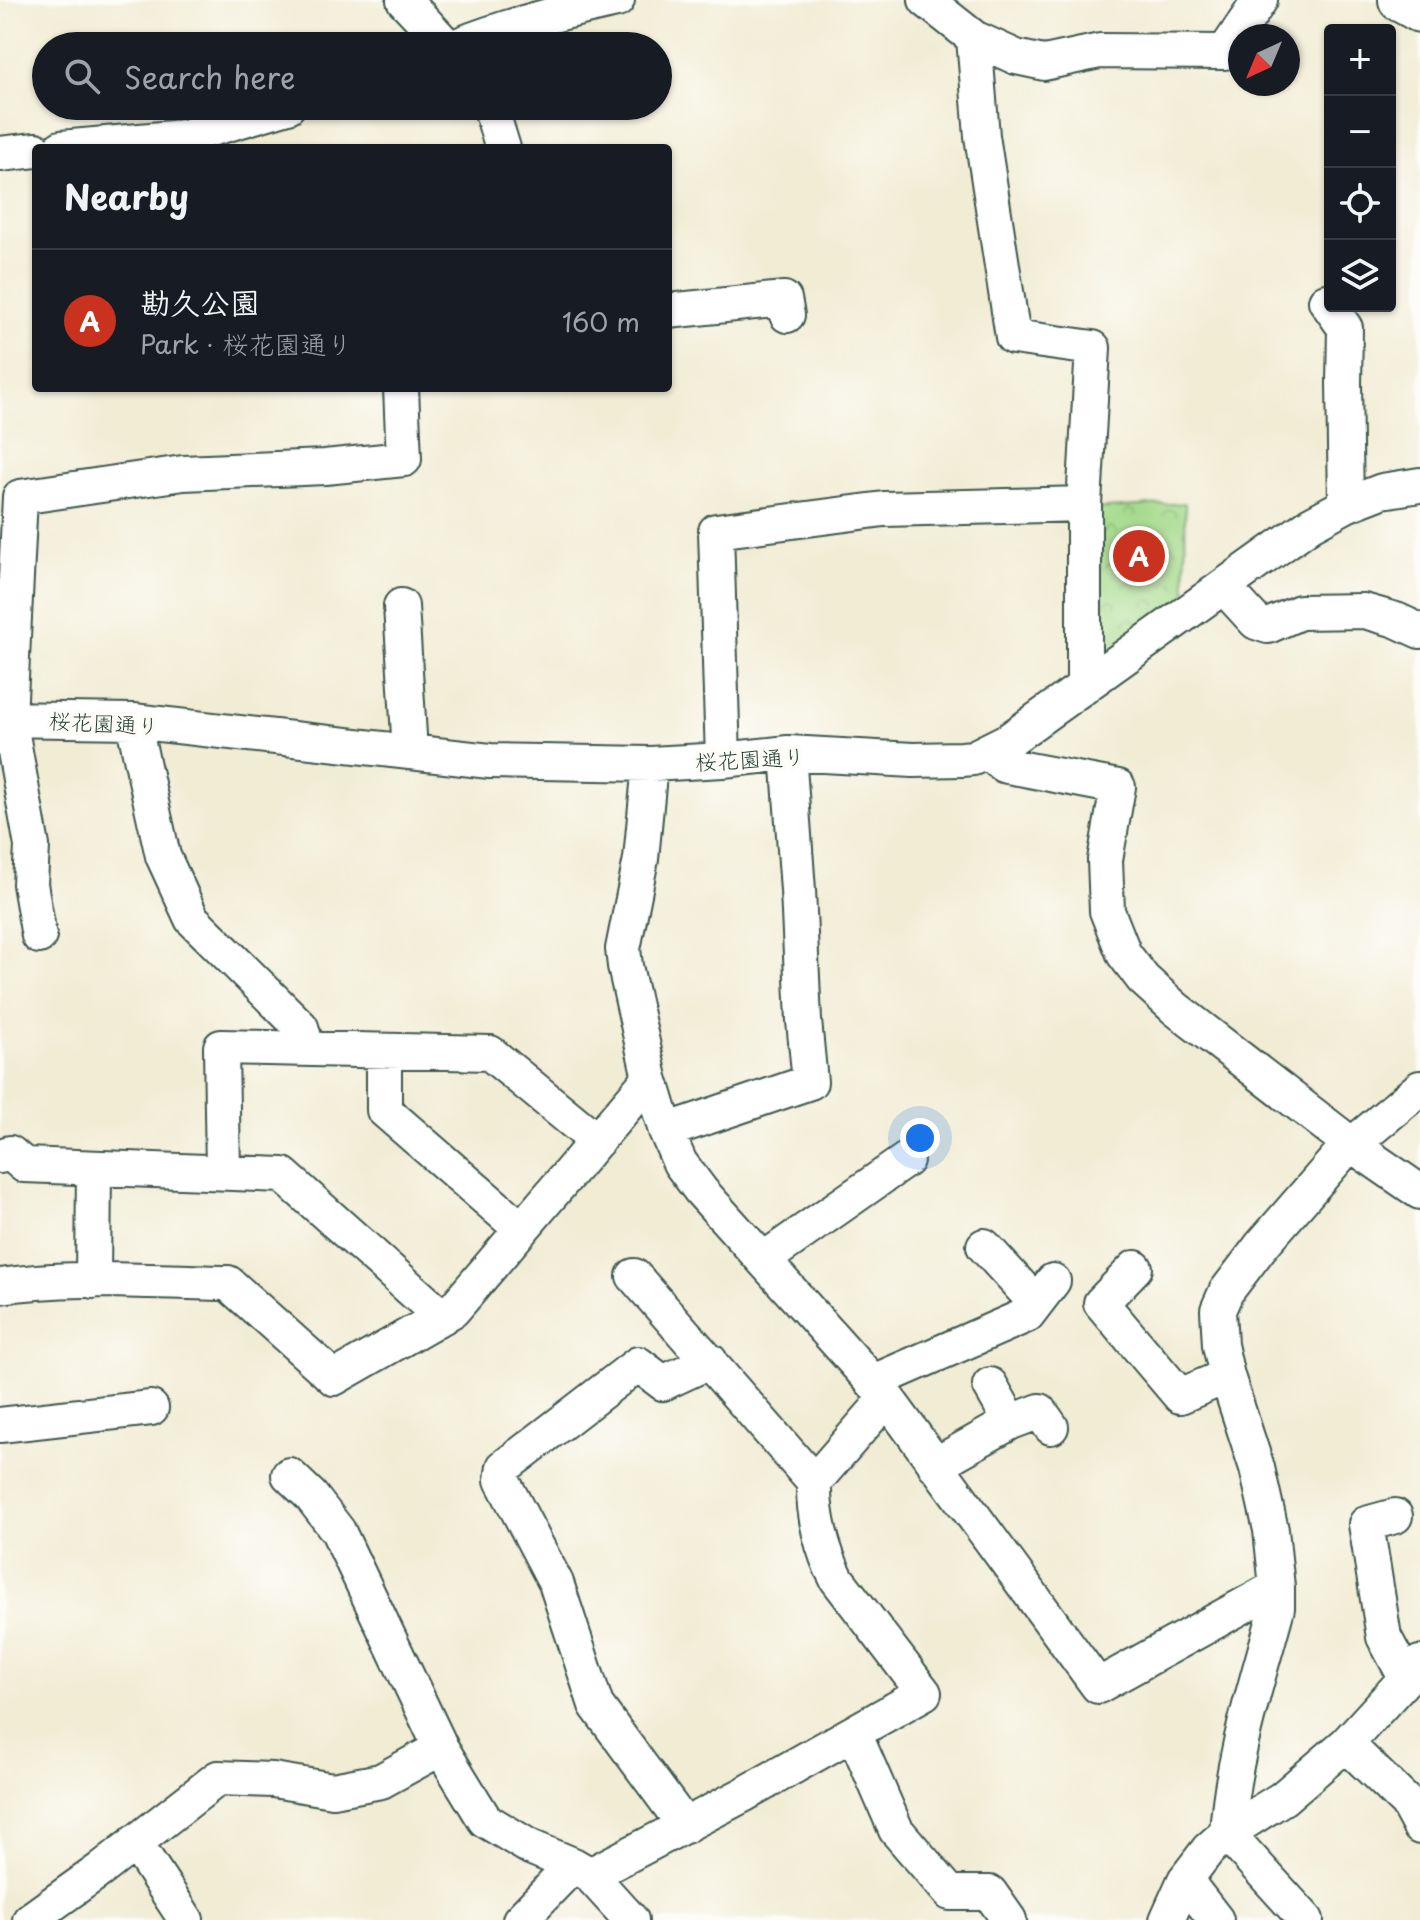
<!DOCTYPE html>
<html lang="en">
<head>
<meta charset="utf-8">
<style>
	body { margin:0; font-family:"Playpen Sans","Klee One",sans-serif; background:#20242c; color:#f1f3f6 }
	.controls { position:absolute; right:24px; top:24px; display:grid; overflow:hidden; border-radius:8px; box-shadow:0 2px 6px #0004 }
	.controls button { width:72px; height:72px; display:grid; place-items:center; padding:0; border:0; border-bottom:2px solid #363941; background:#171b24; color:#f1f3f6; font:40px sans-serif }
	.compass { position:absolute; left:1228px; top:24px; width:72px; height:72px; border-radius:50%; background:#171b24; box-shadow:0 2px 6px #0004; rotate:224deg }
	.you { position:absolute; left:920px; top:1138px; width:28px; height:28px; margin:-20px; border:6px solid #fff; border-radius:50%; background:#1a73e8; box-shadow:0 0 0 12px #1a73e833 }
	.badge { display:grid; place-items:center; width:52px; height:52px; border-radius:50%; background:#c8321e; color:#fff; font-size:26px; font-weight:700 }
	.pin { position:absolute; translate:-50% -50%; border:4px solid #fff; box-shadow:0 2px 8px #0006 }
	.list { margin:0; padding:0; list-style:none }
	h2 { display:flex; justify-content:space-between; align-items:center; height:104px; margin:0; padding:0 32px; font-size:34px }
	h2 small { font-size:26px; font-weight:400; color:#9ea1a6 }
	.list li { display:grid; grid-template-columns:52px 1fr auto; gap:24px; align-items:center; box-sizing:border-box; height:144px; padding:0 32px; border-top:2px solid #363941 }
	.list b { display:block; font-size:30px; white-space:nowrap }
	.list p { margin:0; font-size:26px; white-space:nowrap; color:#9ea1a6 }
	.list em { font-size:26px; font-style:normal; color:#9ea1a6 }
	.icon { flex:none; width:44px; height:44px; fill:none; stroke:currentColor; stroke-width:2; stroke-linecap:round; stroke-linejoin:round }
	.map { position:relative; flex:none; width:1420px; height:1920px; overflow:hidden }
	.search { position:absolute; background:#171b24; box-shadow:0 2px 6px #0004; left:32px; top:32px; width:640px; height:88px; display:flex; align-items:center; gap:20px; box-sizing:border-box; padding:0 28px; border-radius:44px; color:#9ea1a6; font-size:30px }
	.panel { position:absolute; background:#171b24; box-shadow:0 2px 6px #0004; left:32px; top:144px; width:640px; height:248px; border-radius:8px }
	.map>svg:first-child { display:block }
</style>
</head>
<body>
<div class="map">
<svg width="1420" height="1920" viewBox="0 0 1420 1920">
	<defs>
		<pattern id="park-crowns" width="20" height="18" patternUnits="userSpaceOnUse" patternTransform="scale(2)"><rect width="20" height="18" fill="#a4da8b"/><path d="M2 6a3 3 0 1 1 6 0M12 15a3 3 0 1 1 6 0" fill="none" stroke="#8dbc79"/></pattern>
	</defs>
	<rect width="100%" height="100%" fill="#fdfcf7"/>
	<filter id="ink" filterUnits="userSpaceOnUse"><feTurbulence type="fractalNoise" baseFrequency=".0125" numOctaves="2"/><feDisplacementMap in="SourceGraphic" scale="16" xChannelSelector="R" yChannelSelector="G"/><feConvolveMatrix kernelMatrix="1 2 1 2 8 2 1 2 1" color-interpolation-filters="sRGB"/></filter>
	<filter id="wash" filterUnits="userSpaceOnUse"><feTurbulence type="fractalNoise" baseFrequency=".006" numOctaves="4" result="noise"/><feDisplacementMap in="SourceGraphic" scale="32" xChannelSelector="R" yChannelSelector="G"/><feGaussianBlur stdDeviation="1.8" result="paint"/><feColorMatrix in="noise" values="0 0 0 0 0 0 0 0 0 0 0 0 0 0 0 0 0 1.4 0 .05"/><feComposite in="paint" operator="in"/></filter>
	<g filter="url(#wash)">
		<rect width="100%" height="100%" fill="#f1ecd4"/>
		<path fill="url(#park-crowns)" stroke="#628c60" stroke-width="2" d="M 1185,503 L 1186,604 L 1094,671 L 1091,509 Z"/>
	</g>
	<g filter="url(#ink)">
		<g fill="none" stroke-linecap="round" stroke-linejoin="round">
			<defs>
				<path id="minor" d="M 404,0 L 447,46
					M 926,0 L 974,38 L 1016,57 L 1044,63 L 1100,51 L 1225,52 L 1260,0
					M 974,38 L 982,136 L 1013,337 L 1093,348 L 1084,504 L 1084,687
					M 456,46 C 508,25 562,12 617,0
					M 490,106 L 503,148
					M 61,148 L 184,137 L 288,106
					M 0,154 L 36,150
					M 1326,301 L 1345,328 L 1344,383 L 1346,505
					M 668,311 L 784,299 L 787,315
					M 1224,587 L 1256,622 L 1268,626 L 1300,612 L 1364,611 L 1396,620 L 1420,631
					M 401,606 L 410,752
					M 0,719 L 133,721 L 490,761 L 650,764 L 723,760 L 788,753 L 913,760 L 962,759 L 973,758 L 1009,740 L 1311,524 L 1346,505 L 1382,491 L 1420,485
					M 133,721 L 163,856 L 192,919 L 301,1027 L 307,1048
					M 988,752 L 1003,765 L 1118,787 L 1105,860 L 1107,911 L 1124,954 L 1143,979 L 1176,1009 L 1352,1145 L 1420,1192
					M 723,760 L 716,531 L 884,509 L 1084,504
					M 650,764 L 641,859 L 623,949 L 625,966 L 650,1078 L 666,1131 L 680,1163 L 701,1191 L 887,1398 L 1098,1686 L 1277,1587
					M 39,936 L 30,884 L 32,846 L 9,718 L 20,497 L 183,473 L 325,467 L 404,459 L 401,388
					M 384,1051 L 384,1110 L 521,1229
					M 666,1131 L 810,1082 L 804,1021 L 798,890 L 788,753
					M 0,1156 L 10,1153 L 24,1165 L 283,1175 L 442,1317
					M 223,1172 L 221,1047 L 490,1053 L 597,1141
					M 984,1246 L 1036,1303
					M 763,1260 L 906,1160
					M 1135,1268 L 1101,1303 L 1180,1396 L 1227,1376
					M 634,1276 L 814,1482
					M 93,1281 L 94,1168
					M 0,1286 C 74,1275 153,1282 228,1283 L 334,1378 L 453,1310 L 650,1078
					M 873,1382 L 1027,1315 L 1053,1281
					M 1011,1422 L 1040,1411 L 1051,1427
					M 0,1425 L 151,1408
					M 935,1465 L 1011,1422 L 990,1385
					M 289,1475 L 311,1496 L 338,1531 L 441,1748 L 485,1820 L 530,1847 L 573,1865 L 590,1875 L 631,1920
					M 1395,1516 L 1366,1524 L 1384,1637 L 1406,1678
					M 854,1733 L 896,1830 L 950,1893 L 990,1893 L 1009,1920
					M 1346,1744 L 1407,1803 L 1420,1827
					M 685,1826 L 596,1705 L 556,1583 L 502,1480 L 504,1467 L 638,1364 L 663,1383 L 710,1361
					M 135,1842 L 186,1920
					M 590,1875 L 743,1795 L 924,1693 L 837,1579 C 822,1551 813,1514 814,1482 L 887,1398
					M 1185,1880 L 1216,1920
					M 30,1920 L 100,1870 L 218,1778 L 273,1780 L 333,1790 L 381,1781 L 441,1748
					M 520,1920 L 573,1865
					M 1167,1920 L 1185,1880 L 1208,1850 L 1227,1833 L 1283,1798 L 1346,1744 L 1420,1663
					M 1306,1920 L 1227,1833 C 1232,1756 1257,1683 1277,1608 L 1277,1587 L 1271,1530 L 1257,1468 L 1227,1376 L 1220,1345 L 1218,1310 L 1226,1292 L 1261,1246 L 1341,1154 L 1420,1088"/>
				<path id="major" d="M 1400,0 L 1420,11"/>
			</defs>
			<use href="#minor" stroke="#3e574c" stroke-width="38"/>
			<use href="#major" stroke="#3e574c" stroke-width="46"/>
			<use href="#minor" stroke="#fff" stroke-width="34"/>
			<use href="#major" stroke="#fff" stroke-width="42"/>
		</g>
	</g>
	<g text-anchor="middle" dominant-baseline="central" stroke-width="8" stroke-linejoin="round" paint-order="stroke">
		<g font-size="22" fill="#1f3d34" stroke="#fdfcf7">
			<text transform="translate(104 722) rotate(3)">桜花園通り</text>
			<text transform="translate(750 758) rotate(-3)">桜花園通り</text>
		</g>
	</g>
</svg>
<div class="controls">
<button>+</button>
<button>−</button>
<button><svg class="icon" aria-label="locate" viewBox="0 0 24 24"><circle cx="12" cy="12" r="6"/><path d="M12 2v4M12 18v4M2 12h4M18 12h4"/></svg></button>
<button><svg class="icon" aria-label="layers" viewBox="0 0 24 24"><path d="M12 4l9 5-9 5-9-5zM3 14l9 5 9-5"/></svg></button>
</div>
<svg class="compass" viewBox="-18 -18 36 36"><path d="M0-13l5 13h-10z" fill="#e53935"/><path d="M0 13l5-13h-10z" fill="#9ea1a6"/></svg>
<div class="you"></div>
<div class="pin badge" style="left:1139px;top:556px">A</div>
<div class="search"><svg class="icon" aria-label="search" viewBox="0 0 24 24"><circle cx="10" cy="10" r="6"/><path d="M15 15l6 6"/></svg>Search here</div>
<section class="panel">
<h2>Nearby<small></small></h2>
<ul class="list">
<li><span class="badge">A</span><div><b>勘久公園</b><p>Park · 桜花園通り</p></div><em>160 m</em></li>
</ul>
</section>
</div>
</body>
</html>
